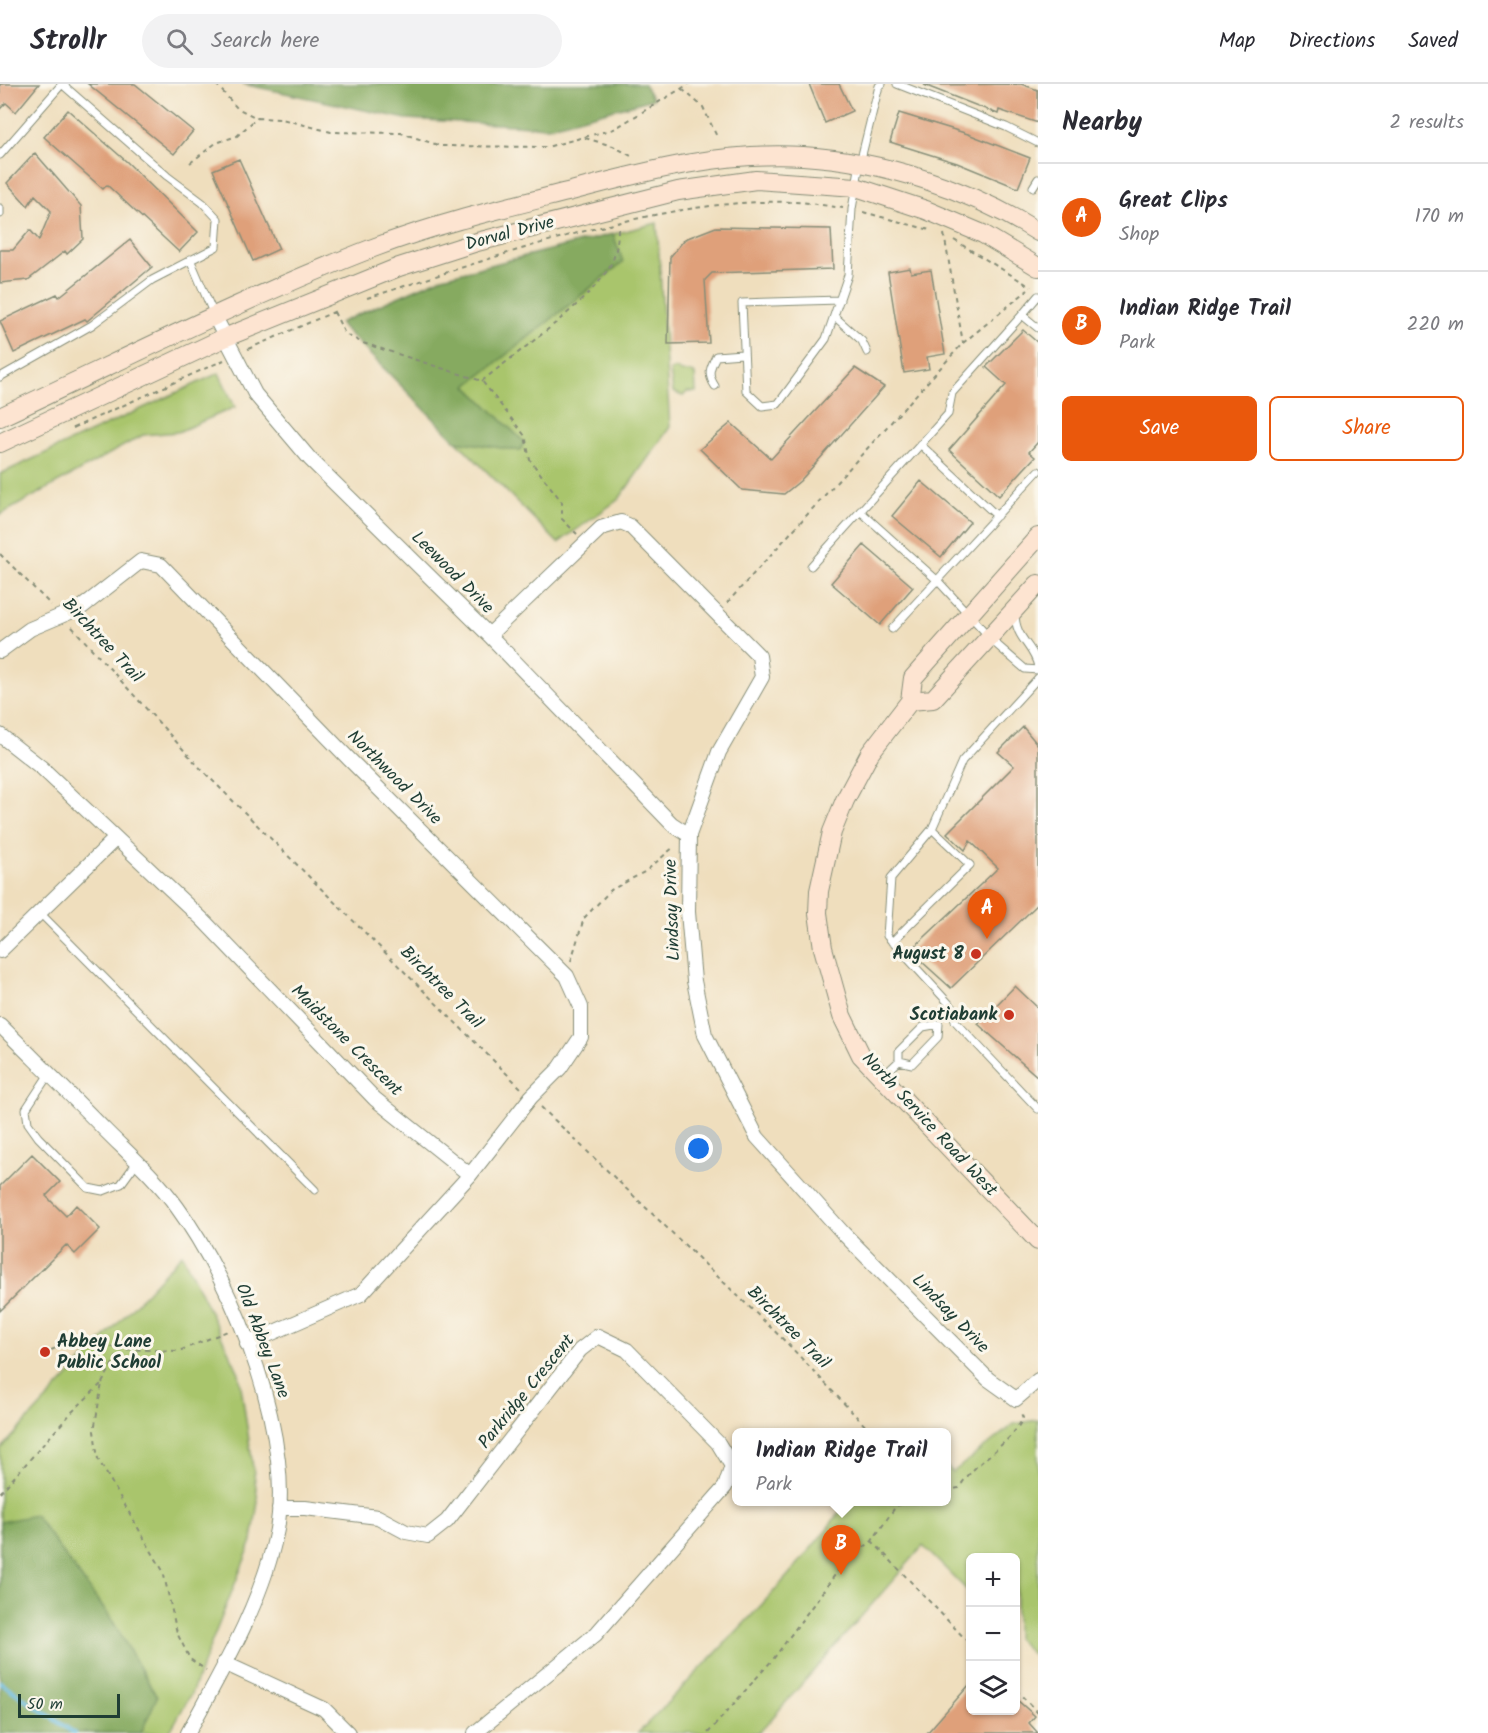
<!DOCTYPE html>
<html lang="en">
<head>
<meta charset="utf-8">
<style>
	body { margin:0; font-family:Kalam,sans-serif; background:#f2f2f3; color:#2b2b33 }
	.controls { position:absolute; right:18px; bottom:18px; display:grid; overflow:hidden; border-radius:9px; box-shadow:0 2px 4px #0004 }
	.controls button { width:54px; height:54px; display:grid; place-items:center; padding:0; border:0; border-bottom:2px solid #e1e1e2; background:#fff; color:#2b2b33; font:30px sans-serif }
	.scale { position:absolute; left:18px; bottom:15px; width:102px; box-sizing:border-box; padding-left:6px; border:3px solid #1f3d34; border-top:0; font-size:16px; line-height:21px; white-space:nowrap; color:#1f3d34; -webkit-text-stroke:4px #fbf7ec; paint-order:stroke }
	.you { position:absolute; left:699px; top:1065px; width:21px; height:21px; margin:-15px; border:4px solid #fff; border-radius:50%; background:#1a73e8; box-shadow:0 0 0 9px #1a73e833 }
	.badge { display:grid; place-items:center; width:39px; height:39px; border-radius:50%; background:#ea580c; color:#fff; font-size:20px; font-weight:700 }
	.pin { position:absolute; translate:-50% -50px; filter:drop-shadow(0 2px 3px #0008) }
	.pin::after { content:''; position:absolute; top:32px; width:21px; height:18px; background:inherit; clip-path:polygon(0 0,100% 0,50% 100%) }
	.popup { position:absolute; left:732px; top:1344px; width:219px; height:78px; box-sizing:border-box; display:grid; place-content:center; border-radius:9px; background:#fff; filter:drop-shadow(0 2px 4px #0005); font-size:20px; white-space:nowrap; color:#7c7c81 }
	.popup b { font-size:22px; color:#2b2b33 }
	.popup::after { content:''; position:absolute; left:50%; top:100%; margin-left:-12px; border:12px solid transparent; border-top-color:#fff }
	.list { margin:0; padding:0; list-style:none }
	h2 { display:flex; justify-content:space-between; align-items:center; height:78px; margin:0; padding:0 24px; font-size:26px }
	h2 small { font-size:20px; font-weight:400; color:#7c7c81 }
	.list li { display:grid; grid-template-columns:39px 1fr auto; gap:18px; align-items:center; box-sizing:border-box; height:108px; padding:0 24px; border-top:2px solid #e1e1e2 }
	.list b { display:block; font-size:22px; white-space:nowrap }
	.list p { margin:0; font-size:20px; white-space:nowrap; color:#7c7c81 }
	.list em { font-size:20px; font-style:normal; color:#7c7c81 }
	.actions { display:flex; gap:12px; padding:18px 24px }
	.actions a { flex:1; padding:14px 0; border:2px solid #ea580c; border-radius:9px; text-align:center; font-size:21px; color:#ea580c }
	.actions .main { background:#ea580c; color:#fff }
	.icon { flex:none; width:33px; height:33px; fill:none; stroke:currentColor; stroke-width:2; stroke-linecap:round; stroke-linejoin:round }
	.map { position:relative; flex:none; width:1038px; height:1649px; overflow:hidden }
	header { display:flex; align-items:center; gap:36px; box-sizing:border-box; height:84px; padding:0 30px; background:#fff; border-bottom:2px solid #e1e1e2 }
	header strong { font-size:28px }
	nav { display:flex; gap:33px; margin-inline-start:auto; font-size:21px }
	.search { width:420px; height:54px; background:#f2f2f3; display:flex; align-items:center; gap:15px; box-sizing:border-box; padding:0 21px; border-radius:33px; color:#7c7c81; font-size:22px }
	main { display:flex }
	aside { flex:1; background:#fff }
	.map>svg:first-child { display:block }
</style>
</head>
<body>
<header>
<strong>Strollr</strong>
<div class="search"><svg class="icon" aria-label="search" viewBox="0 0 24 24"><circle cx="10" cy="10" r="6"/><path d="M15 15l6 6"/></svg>Search here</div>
<nav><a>Map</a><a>Directions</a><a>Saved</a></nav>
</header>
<main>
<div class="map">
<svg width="1038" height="1649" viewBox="0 0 1038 1649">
	<rect width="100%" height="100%" fill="#fbf7ec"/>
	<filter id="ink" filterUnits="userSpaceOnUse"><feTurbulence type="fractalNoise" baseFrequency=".0167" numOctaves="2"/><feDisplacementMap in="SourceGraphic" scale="12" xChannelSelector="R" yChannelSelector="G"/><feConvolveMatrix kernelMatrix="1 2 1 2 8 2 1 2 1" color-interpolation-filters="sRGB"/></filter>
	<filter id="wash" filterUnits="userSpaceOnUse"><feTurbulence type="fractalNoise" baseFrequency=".008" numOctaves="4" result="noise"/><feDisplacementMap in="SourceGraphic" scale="24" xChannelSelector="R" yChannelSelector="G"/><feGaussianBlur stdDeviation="1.35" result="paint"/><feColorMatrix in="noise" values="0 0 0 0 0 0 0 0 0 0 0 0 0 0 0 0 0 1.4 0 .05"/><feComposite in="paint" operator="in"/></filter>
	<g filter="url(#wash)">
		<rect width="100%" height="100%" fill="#efdebd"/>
		<path fill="#a9c56c" stroke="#648150" stroke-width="1.5" d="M 657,139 L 670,343 L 619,415 L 558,459 L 339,239 L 443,193 Z
			M 677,285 L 681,288 L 691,288 L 695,291 L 696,308 L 687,308 L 683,312 L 673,308 L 670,286 Z
			M 219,289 L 235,323 L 178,348 L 143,351 L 0,431 L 0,390 Z
			M 182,1170 L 239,1289 L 258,1417 L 252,1457 L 191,1610 L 169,1649 L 0,1649 L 0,1366 Z
			M 1038,1336 L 1038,1576 L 1016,1554 L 1016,1474 L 970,1474 L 970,1509 L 923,1462 L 759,1649 L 638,1649 C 709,1575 787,1501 847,1418 L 946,1418 L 946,1382 L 953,1388 L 1014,1340 Z"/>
		<path fill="#86aa60" stroke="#52744a" stroke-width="1.5" d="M 243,0 L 644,0 L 653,15 L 548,43 L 406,35 Z
			M 613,150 L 623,178 L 467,302 L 524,358 L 520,367 L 456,357 L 339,239 L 443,193 Z
			M 35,1431 L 112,1536 L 157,1613 L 141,1649 L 0,1649 L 0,1438 Z"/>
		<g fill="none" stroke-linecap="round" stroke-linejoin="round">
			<path stroke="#64b9e0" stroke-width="4" d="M 0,1598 L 74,1649"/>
		</g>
		<g id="blocks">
			<path fill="#dfa07a" d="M 0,0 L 39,0 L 16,28 L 6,19 L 0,25 Z
				M 88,0 L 135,0 L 193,47 L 174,70 Z
				M 809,0 L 839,0 L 852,27 L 825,39 Z
				M 1021,0 L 1038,6 L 1038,39 L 999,26 L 998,30 L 924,1 Z
				M 68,26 L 127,78 L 198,148 L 179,168 L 107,101 L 103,105 L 44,53 Z
				M 899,29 L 968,50 L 1030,74 L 1018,104 L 957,79 L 890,58 Z
				M 35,69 L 81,122 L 83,155 L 67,170 L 65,167 L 28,196 L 0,199 L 0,166 L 13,166 L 30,146 L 39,156 L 51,127 L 35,111 L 28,122 L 7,99 Z
				M 239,75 L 279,165 L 253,177 L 213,86 Z
				M 716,143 L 831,145 L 833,185 L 712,189 L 705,196 L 709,259 L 668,260 L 670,173 L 685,155 Z
				M 130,156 L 152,183 L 87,237 L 85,235 L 14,269 L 0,237 L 57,210 L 59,213 Z
				M 910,184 L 911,189 L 931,186 L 945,270 L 927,273 L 929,285 L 904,289 L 888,188 Z
				M 1023,246 L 1038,259 L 1038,358 L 1029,368 L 1035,373 L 999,412 L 949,366 L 1006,301 L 986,283 Z
				M 855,284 L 884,303 L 800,397 L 784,410 L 742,406 L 700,365 L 731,339 L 771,375 Z
				M 921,397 L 970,438 L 941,473 L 892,432 Z
				M 864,461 L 913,503 L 880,541 L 831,499 Z
				M 1023,643 L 1038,661 L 1038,820 L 951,904 L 910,867 L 998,784 L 970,757 L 965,766 L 947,749 L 1014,682 L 998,668 Z
				M 1015,902 L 1038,924 L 1038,993 L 978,940 Z
				M 32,1070 L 60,1098 L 46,1112 L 66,1132 L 76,1121 L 100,1145 L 75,1170 L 66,1161 L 0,1227 L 0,1102 Z
				M 970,1600 L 970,1626 L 1016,1626 L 1016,1615 L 1035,1632 L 1029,1639 L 1038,1649 L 927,1649 Z"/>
		</g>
	</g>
	<g filter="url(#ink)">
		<use href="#blocks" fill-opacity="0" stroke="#878e78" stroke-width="1.5"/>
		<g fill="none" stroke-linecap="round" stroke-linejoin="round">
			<defs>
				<path id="lane" d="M 897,0 L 1006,43 L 1038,59
					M 0,71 L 62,0
					M 1033,103 L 1038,95
					M 0,124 L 0,130
					M 190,175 L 214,231
					M 1038,212 L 1022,231 L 1038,244
					M 840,216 L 742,219 L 746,307 L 762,322 L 778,320 L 826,255 L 848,191 L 852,125 L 860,79 L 879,2 L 882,0
					M 834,232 L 862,257 L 867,268
					M 0,293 L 92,241 L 152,196 L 216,163 L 218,135 L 203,119 L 167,92 L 62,0
					M 715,302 C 707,290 710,284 716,272 L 742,270
					M 920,360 L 997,432
					M 860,427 L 938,497 L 996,560 L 1025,585 L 1038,586
					M 811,482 L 948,330 L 952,309 L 1022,231
					M 1015,529 C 1015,556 1034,561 1038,583
					M 892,545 L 1038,387
					M 932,745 L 962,677 L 1038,594
					M 39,828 L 315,1106
					M 892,858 L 970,781 L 932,745 L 891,794 L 887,852 L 954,925 L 955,937 L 1038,1025
					M 49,990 L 26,1025 L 28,1039 L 38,1053 L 88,1104 L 103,1107 L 121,1100 L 137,1078
					M 882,993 L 899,977 L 899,967 L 923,943 L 939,940 L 938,953 L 912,980 L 899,977"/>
				<path id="street" d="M 215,233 L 255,310 L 310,375 L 489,551 L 672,740 L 689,751
					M 489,551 L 601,444 L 621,438 L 630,442 L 759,572 L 762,593 L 719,668 L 689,751 L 688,828 L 694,897 L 705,951 L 757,1053 L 843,1149 L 988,1295 L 1016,1315 L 1038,1296
					M 0,567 L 30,545 L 82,523 L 141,477 L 161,481 L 350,676 L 567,892 L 581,923 L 581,953 L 560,984 L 531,1013 L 470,1091
					M 0,651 L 42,684 L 116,754
					M 0,867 L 116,754 L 203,836 L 375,1015 L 470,1091 L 361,1210 L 247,1260
					M 0,941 C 35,976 71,1011 106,1047 C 130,1071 157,1095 177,1123 C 235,1202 300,1361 274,1459 C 258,1526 220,1589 188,1649
					M 279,1424 L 305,1424 L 378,1433 L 406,1448 L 428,1452 L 447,1437 L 580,1266 L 598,1252 L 627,1266 L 718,1359 L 732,1382 L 725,1403 L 596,1550 L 475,1649
					M 224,1579 L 324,1625 L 348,1649"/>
				<path id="secondary" d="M 0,333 C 123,276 246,213 373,164 C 438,139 508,123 575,106 C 650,86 725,67 803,72 C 885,77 969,105 1038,148
					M 0,359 L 224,254 L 399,183 L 477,158 L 678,107 L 756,96 L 856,103 L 926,126 L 983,150 L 1038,183
					M 1038,453 L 913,594 L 910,617 L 870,669 L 845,716 L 832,748 L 819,807 L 818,829 L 823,864 L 842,932 L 861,971 L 1038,1157
					M 910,617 L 933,615 L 1038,500"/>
			</defs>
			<use href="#lane" stroke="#878e78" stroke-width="9"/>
			<use href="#street" stroke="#878e78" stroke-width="16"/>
			<use href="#secondary" stroke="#878e78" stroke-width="20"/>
			<path stroke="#878e78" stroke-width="2" stroke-dasharray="4.5 4.5" stroke-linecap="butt" d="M 216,0 L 237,24 L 257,34 L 282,35 L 331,48 L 401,49 L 441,62 L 547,63 L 614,45 L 689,0
				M 682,5 L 703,23 L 718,55
				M 585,54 L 613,62 L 633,73
				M 190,79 L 216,59 L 237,52 L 257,34
				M 863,128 L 930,146
				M 944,150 L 963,259
				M 954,156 L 1031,203
				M 367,214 C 495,174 657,113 793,118 C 809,118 826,122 843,124
				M 334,228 L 345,250 L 363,259 L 482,297 L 525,352 L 530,376 L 562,418 L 562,435 L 577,450
				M 248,265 L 336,227
				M 482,297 C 516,269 586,221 608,185 C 617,171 618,157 618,140
				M 73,344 L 224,276
				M 0,470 L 51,521
				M 727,519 L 963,259 L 1028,206
				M 72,543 L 201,685 L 522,1005
				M 571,877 L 584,834 L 611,806 L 646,787 L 675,762
				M 541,1023 L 788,1260 L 871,1348
				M 51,1266 L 80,1255 L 121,1265
				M 102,1299 L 121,1265 L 179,1267 L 230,1246
				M 946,1406 L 959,1404 C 977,1374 1009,1363 1023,1334 L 1020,1327
				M 0,1409 L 72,1328 L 102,1299 L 94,1347 L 98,1375 L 163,1487 L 177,1549 L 190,1575 L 206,1586
				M 872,1457 L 970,1560
				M 1016,1606 L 1038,1629
				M 708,1649 L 774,1574 L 843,1480 L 872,1457 L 896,1422 L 905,1418"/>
			<use href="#lane" stroke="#fff" stroke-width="7"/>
			<use href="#street" stroke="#fff" stroke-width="14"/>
			<use href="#secondary" stroke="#fde4d1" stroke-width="18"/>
		</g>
	</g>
	<g fill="#c8321e" stroke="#fbf7ec" stroke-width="2">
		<circle cx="976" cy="870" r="6"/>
		<circle cx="1009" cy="931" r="6"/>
		<circle cx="45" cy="1268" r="6"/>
	</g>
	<g text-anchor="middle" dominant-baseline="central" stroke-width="6" stroke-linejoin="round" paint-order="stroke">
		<g font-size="18" fill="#1f3d34" stroke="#fbf7ec">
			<text transform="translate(510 150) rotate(-15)">Dorval Drive</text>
			<text transform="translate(452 489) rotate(45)">Leewood Drive</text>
			<text transform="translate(102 557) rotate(47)">Birchtree Trail</text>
			<text transform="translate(394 694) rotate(45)">Northwood Drive</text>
			<text transform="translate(673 826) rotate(-92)">Lindsay Drive</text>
			<text transform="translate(441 904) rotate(45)">Birchtree Trail</text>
			<text transform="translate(346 957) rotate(45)">Maidstone Crescent</text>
			<text transform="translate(929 1041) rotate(47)">North Service Road West</text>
			<text transform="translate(950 1230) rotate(46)">Lindsay Drive</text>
			<text transform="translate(788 1244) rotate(45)">Birchtree Trail</text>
			<text transform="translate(262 1257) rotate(69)">Old Abbey Lane</text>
			<text transform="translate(527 1308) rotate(-51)">Parkridge Crescent</text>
		</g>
		<g font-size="18" font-weight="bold" fill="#1f3d34" stroke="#fbf7ec" text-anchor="end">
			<text x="964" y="870">August 8</text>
			<text x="997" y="931">Scotiabank</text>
			<text x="57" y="1258" text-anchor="start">Abbey Lane<tspan x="57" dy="21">Public School</tspan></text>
		</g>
	</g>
</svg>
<div class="controls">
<button>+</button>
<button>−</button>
<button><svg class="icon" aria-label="layers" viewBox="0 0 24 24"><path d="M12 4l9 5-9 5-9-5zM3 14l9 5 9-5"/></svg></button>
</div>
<div class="scale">50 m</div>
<div class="you"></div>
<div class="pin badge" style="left:987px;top:855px">A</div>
<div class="pin badge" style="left:841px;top:1491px">B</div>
<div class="popup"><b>Indian Ridge Trail</b>Park</div>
</div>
<aside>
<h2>Nearby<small>2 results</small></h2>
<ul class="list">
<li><span class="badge">A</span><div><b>Great Clips</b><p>Shop</p></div><em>170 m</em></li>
<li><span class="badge">B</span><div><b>Indian Ridge Trail</b><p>Park</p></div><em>220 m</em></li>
</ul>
<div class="actions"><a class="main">Save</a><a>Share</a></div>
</aside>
</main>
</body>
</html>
